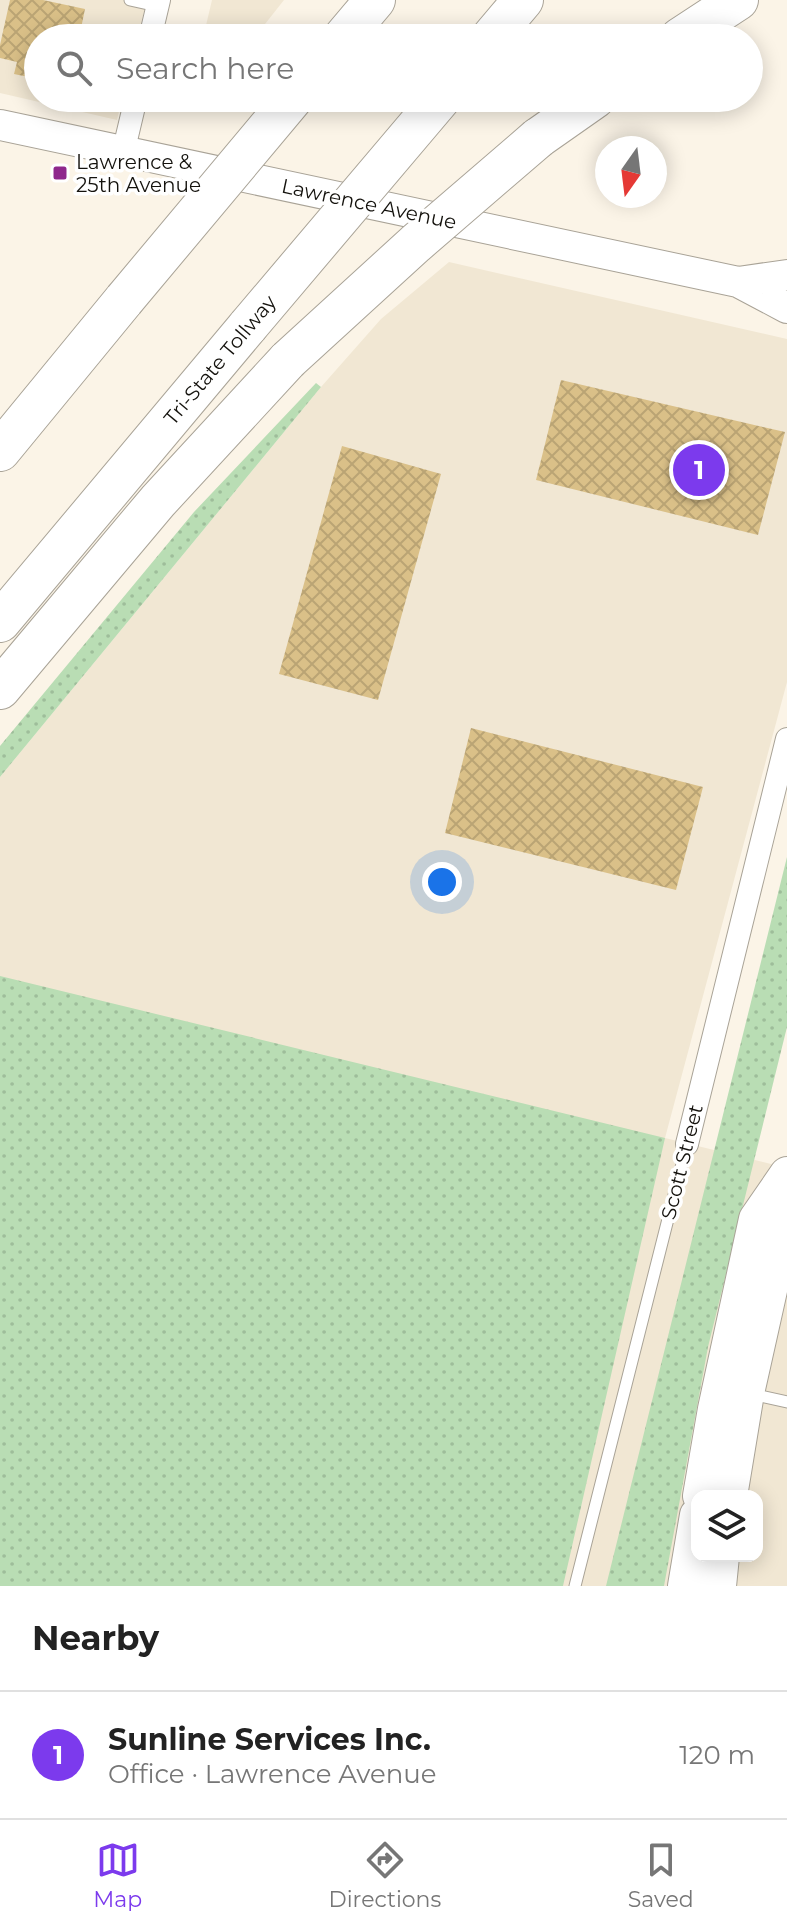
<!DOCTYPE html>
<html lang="en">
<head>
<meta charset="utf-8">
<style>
	body { margin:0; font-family:Montserrat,sans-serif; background:#f6f6f6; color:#222 }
	.controls { position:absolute; right:24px; bottom:24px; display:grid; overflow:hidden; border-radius:16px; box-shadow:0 4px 20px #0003 }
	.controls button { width:72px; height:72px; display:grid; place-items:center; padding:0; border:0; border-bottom:2px solid #e0e0e0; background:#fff; color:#222; font:40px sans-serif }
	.compass { position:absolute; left:595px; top:136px; width:72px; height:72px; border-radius:50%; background:#fff; box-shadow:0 4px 20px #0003; rotate:194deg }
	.you { position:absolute; left:442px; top:882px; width:28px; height:28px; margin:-20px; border:6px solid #fff; border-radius:50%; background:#1a73e8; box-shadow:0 0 0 12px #1a73e833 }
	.badge { display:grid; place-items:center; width:52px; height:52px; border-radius:50%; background:#7c3aed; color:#fff; font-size:26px; font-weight:700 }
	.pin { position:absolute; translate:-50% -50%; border:4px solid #fff; box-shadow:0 2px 8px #0006 }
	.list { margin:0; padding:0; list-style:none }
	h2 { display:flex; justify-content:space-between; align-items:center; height:104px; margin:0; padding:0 32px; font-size:34px }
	h2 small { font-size:26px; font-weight:400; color:#767676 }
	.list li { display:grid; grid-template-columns:52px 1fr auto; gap:24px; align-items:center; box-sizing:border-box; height:128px; padding:0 32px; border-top:2px solid #e0e0e0 }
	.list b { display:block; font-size:30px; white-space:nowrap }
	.list p { margin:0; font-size:26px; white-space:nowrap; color:#767676 }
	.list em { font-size:26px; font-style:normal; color:#767676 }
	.icon { flex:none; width:44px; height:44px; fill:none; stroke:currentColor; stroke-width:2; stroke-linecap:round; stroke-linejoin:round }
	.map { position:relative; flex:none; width:787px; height:1586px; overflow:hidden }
	.search { position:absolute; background:#fff; box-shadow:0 4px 20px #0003; left:24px; right:24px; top:24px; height:88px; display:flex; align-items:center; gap:20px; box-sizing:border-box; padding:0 28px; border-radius:44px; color:#767676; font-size:30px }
	.sheet { height:232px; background:#fff }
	nav { display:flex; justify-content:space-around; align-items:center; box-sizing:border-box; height:112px; border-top:2px solid #e0e0e0; background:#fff; font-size:22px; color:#767676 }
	nav a { display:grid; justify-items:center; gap:4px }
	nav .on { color:#7c3aed }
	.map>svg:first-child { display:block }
</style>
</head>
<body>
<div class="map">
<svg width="787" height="1586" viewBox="0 0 787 1586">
	<defs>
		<pattern id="grass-dots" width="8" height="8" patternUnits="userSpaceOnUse" patternTransform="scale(2)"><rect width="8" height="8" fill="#b9ddb4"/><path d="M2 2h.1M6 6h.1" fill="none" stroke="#9ebd9a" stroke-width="1.8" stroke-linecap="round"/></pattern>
		<pattern id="building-cross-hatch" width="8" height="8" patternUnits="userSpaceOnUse" patternTransform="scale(2)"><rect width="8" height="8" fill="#dac088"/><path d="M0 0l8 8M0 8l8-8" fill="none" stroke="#baa474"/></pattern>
	</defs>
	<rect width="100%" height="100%" fill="#fbf4e7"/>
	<path fill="#f1e7d3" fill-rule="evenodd" d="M 0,0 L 147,0 L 137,38 L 38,38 L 38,98 L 122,98 L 117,120 L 0,93 Z
		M 212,0 L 284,0 L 254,38 L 203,38 Z
		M 449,262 L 787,339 L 787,682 L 665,1138 L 787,1168 L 787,1586 L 0,1586 L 0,777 L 321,387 L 381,319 ZM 697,1496 L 757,1496 L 757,1556 L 697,1556 Z"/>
	<path fill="url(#grass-dots)" d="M 316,383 L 321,387 L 0,777 L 0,746 L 194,512 Z
		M 787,857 L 787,1027 L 708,1347 L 664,1586 L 606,1586 Z
		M 0,976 L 665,1138 L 563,1586 L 0,1586 Z"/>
	<path fill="url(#building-cross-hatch)" d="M 10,0 L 43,0 L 85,9 L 79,38 L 38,38 L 38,79 L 14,74 L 17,62 L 0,58 L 0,45 Z
		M 561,380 L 785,432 L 758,535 L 536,480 Z
		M 342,446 L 441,474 L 378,700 L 279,674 Z
		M 471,728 L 703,787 L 676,890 L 445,833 Z"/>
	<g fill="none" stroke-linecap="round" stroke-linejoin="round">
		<defs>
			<path id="service" d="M 130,0 L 157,6
				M 751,1394 L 787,1402
				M 575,1586 L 687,1144"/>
			<path id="minor" d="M 150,38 L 159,0
				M 123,153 L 136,98
				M 687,1144 L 787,739"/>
			<path id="secondary" d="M 0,125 L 738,282 L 787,308
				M 738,282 L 787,275"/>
			<path id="primary" d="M 700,1496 L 715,1409 L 756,1219 L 787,1174
				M 730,1496 L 747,1393 L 787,1214
				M 685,1586 L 697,1515
				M 719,1586 L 722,1556"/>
			<path id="motorway" d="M 343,38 L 375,0
				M 491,38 L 523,0
				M 680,38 L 738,0
				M 538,138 L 595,98
				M 0,451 L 124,300
				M 0,622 L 248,326
				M 0,689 L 158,501 L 288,360"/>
		</defs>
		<use href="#service" stroke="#a9a397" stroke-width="13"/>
		<use href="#minor" stroke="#a9a397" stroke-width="24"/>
		<use href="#secondary" stroke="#a9a397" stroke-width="32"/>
		<use href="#primary" stroke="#a9a397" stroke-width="36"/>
		<use href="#motorway" stroke="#a9a397" stroke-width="42"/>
		<use href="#service" stroke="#fff" stroke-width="11"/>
		<use href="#minor" stroke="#fff" stroke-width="22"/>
		<use href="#secondary" stroke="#fff" stroke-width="30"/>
		<use href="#primary" stroke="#fff" stroke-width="34"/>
		<use href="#motorway" stroke="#fff" stroke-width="40"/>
		<defs>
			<path id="motorway-bridge" d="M 124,300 L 293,98
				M 248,326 L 441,98
				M 288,360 L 415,244 L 538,138"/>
		</defs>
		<use href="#motorway-bridge" stroke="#a9a397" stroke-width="42" stroke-linecap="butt"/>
		<use href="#motorway-bridge" stroke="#fff" stroke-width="40"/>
	</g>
	<rect fill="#8e278c" stroke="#fff" stroke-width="3" x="52" y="165" width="16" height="16" rx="4"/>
	<g text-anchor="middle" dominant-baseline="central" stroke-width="7" stroke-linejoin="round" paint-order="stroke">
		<g font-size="20" fill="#14120d" stroke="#fff" text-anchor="start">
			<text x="76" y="162">Lawrence &amp;<tspan x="76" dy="23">25th Avenue</tspan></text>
		</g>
		<g font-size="20" fill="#14120d" stroke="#fff">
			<text transform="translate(369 204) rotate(12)">Lawrence Avenue</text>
			<text transform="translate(220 360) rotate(-50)">Tri-State Tollway</text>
			<text transform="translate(682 1162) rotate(-76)">Scott Street</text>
		</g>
	</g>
</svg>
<div class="controls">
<button><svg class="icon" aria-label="layers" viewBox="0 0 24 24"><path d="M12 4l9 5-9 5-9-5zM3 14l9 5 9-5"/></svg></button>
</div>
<svg class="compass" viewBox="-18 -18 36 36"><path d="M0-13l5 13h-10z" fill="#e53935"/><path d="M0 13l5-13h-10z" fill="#767676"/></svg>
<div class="you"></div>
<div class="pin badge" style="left:699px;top:470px">1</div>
<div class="search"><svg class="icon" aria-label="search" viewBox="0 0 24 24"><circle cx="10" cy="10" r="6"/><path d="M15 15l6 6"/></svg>Search here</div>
</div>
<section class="sheet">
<h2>Nearby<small></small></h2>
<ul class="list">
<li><span class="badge">1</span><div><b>Sunline Services Inc.</b><p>Office · Lawrence Avenue</p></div><em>120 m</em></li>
</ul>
</section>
<nav>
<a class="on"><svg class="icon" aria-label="map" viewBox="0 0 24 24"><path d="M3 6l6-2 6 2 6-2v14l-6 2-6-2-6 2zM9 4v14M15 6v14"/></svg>Map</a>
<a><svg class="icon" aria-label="directions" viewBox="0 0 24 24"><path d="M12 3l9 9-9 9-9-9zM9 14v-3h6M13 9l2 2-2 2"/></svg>Directions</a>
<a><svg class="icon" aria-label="saved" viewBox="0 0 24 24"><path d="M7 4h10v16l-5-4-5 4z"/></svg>Saved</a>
</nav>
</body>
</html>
